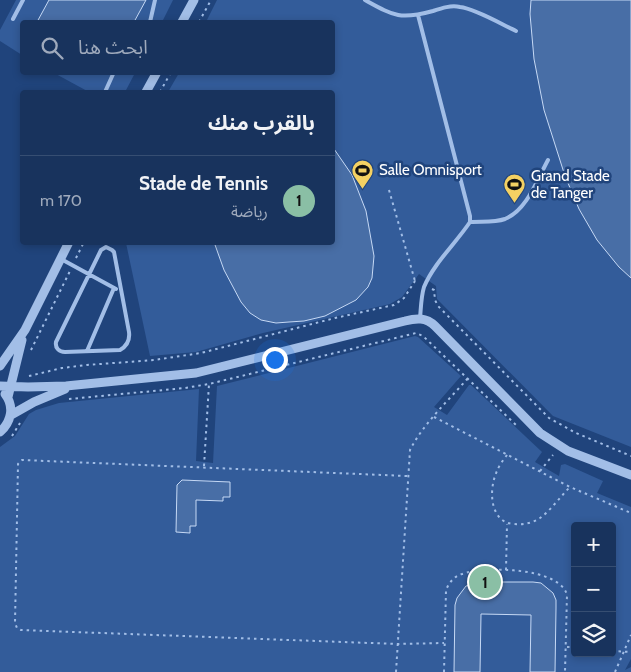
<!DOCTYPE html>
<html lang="ar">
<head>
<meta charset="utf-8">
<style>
	body { margin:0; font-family:Cabin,"Noto Sans Arabic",sans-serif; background:#253f66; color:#f1f3f6; direction:rtl }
	.controls { position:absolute; right:15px; bottom:15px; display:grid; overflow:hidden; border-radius:5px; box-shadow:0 2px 8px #0003 }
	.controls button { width:45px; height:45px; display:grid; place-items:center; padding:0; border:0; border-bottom:1px solid #364e72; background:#18335d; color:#f1f3f6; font:25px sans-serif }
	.you { position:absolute; left:274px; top:359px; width:18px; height:18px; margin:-12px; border:4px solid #fff; border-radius:50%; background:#1a73e8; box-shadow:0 0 0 8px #1a73e833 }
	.badge { display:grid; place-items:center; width:32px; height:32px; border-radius:50%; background:#8abfa5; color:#111; font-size:16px; font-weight:700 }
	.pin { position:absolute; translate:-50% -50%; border:2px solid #fff; box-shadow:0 1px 5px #0006 }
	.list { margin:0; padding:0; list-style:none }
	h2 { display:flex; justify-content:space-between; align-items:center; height:65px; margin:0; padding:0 20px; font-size:21px }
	h2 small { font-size:16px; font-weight:400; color:#9faabc }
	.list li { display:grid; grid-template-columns:32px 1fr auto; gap:15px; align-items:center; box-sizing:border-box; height:90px; padding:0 20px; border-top:1px solid #364e72 }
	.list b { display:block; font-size:19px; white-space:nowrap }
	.list p { margin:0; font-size:16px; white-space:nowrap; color:#9faabc }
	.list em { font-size:16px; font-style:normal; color:#9faabc }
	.icon { flex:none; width:28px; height:28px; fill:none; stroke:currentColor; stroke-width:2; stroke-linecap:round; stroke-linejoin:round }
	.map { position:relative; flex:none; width:631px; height:672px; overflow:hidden; direction:ltr }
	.search { position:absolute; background:#18335d; box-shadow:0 2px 8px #0003; left:20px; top:20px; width:315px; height:55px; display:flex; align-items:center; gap:12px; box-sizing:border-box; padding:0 18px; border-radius:5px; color:#9faabc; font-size:19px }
	.panel { position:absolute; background:#18335d; box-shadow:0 2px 8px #0003; left:20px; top:90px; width:315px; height:155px; border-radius:5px; direction:rtl }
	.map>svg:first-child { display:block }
</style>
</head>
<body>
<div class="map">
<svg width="631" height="672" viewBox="0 0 631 672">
	<rect width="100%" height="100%" fill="#20447c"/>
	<path fill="#335c9a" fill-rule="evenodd" d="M 16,0 L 173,0 L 162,22 L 22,22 L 22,55 L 0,41 L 0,30 Z
		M 217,0 L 631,0 L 631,447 L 553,416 L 437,299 L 436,286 L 419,274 L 402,297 L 390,304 L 263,333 L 196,352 L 150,356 L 126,243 L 332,242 L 332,92 L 168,92 L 179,73 L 332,72 L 332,22 L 206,22 Z
		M 54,73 L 135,73 L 125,92 L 89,92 Z
		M 415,336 L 418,337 L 461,376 L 434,407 L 447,415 L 469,385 L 471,385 L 542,452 L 535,462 L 559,476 L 561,465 L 565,464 L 603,481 L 597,493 L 631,507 L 631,659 L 625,670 L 631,667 L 631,672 L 0,672 L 0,447 L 15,436 L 29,414 L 36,410 L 59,403 L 199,389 L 196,461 L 213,463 L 217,386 ZM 575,526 L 612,526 L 612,653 L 575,653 Z"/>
	<path fill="#486ea6" stroke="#c6d9f5" d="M 49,0 L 146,0 L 134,22 L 37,22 Z
		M 531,0 L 631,0 L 631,278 L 619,267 L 597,240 L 579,209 L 565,176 L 544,110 L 534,59 L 530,14 Z
		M 332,146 L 352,175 L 366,211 L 374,256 L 372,278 L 368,287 L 356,300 L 325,316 L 304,321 L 289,322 L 276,323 L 261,320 L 250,313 L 241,302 L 224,270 L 214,242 L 332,242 Z
		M 182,480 L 230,482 L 230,497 L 223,497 L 223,501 L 196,500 L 196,526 L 190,526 L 190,533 L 176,532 L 177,485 Z
		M 480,582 L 533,582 L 541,583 L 553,593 L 556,600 L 556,608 L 555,672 L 530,672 L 531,615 L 481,614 L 480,672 L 454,672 L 455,605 L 457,598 L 466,586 Z"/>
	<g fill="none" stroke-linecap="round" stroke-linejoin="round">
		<path stroke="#a2bee7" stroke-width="2" stroke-dasharray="2.5 4" stroke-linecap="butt" d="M 199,22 L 211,0
			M 160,92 L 171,72
			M 389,190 L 415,281
			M 76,258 L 84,242
			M 432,289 L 434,290 L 435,300 L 438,306 L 549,418 L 576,433 L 631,456
			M 31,350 L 70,271
			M 29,376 L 62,368 L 87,365 L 154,360 L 201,353 L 335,318 L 394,305 L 404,298 L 415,281 L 417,282
			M 69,399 L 185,388 L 209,384 L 416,333 L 423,336 L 516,425
			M 434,417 L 570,487 L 631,513
			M 12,436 L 20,423
			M 507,455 C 503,460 499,466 497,471 C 488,490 490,523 514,524 C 523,525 533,523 540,518 C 551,510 560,497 570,487
			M 204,466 L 209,384
			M 540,471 L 553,455
			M 407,476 L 22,460 L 18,464 L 15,623 L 17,628 L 21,630 L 397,644 L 444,643
			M 506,570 L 507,524
			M 567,647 L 575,647
			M 612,651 L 631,652
			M 396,672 L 410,450 C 423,424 448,401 468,378
			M 444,672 L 446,590 C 449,583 454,576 462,574 C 484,566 560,567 567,595 L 565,672
			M 615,672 L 631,635"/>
		<path stroke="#a2bee7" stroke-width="4" d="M 365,0 C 394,16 400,20 433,11 C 442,8 451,5 460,7 C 476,9 501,24 516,31
			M 418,15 L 470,216 L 470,222 C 456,243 434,263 424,287 C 421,297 421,308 420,318
			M 13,19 L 23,0
			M 150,22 L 155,0
			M 105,92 L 114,72
			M 470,222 C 481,221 494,223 505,219 C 527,210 537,180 548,160
			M 106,247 L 112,250 L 114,252 L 129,332 C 130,340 127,346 120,350 L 65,352 C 59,352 55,348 56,342 L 101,250 Z
			M 61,259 L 116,289
			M 87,351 L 114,288"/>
		<path stroke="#a2bee7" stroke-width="9" d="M 182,22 L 194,0
			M 146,92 L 157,72
			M 0,366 L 25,330 L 69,242
			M 0,386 L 28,387 L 66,386 L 196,373 L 405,321 C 416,318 426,317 435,326 L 540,433 L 568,451 L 631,475
			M 8,397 L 22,340
			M 11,415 L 34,402 L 65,389
			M 0,432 C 11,422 15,407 5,394"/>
	</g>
	<defs>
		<symbol id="stadium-pin" viewBox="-11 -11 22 30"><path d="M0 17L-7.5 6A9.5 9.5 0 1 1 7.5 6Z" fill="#f4d163" stroke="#20447c"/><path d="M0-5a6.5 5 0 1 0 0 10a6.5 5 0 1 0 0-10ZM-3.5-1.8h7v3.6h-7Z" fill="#111"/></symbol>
	</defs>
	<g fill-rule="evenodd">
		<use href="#stadium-pin" x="350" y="158" width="25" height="34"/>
		<use href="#stadium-pin" x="502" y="172" width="25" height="34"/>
	</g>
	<g text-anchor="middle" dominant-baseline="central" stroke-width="5" stroke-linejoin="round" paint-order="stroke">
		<g font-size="15" fill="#fff" stroke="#20447c" text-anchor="start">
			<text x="379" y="170">Salle Omnisport</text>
			<text x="531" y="176">Grand Stade<tspan x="531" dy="17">de Tanger</tspan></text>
		</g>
	</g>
</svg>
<div class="controls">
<button>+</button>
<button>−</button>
<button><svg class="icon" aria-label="layers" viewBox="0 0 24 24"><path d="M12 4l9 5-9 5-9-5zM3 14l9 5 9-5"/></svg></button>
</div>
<div class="you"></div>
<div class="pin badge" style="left:485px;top:582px">1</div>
<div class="search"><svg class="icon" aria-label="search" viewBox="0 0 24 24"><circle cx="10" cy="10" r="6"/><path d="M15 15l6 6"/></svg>ابحث هنا</div>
<section class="panel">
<h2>بالقرب منك<small></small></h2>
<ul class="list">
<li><span class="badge">1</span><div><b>Stade de Tennis</b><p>رياضة</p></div><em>170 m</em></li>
</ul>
</section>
</div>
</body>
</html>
